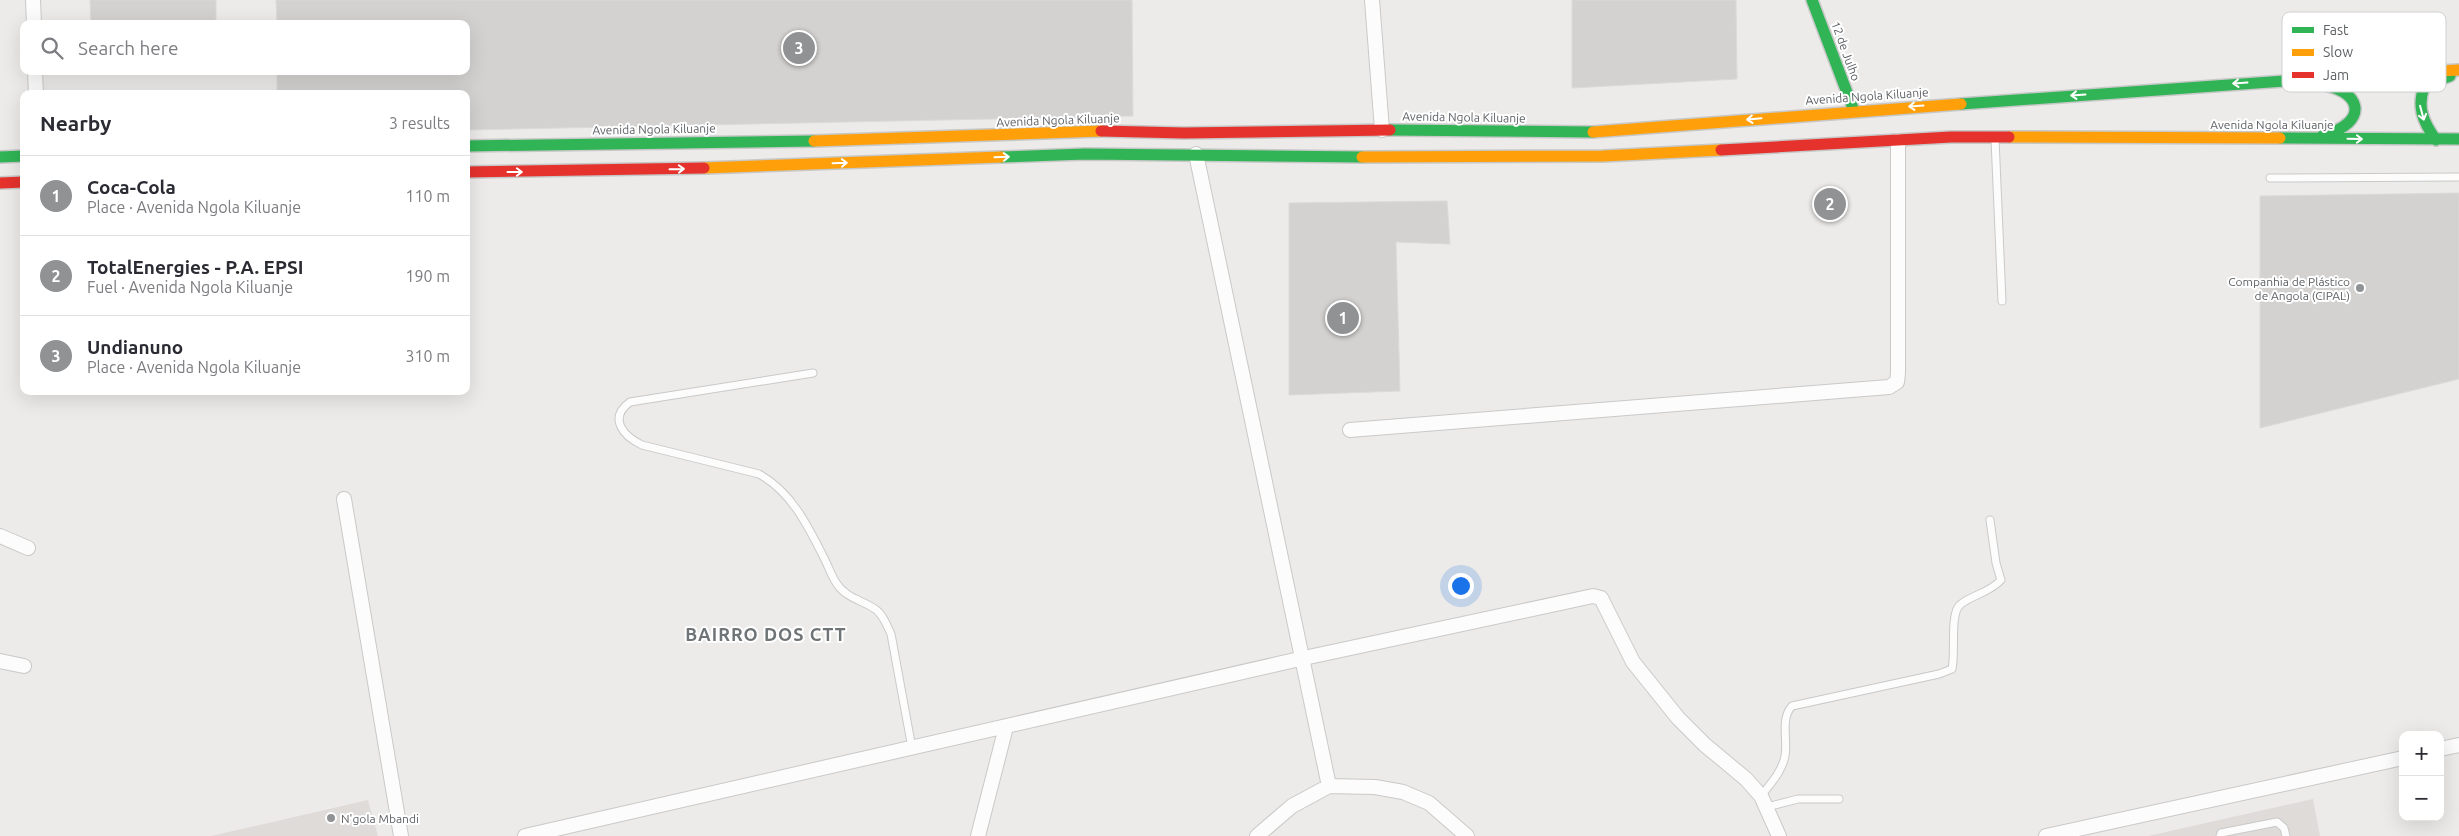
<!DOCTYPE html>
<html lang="en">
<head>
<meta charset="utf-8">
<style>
	body { margin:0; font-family:Ubuntu,sans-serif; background:#f2f2f3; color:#2b2b33 }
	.controls { position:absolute; right:15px; bottom:15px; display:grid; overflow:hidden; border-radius:10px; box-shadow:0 5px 20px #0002 }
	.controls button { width:45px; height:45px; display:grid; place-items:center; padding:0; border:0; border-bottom:1px solid #e1e1e2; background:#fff; color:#2b2b33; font:25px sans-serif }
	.you { position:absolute; left:1460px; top:585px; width:18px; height:18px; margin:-12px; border:4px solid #fff; border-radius:50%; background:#1a73e8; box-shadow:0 0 0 8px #1a73e833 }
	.badge { display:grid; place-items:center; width:32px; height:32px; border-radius:50%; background:#909293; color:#fff; font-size:16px; font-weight:700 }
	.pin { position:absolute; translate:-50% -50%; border:2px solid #fff; box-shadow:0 1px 5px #0006 }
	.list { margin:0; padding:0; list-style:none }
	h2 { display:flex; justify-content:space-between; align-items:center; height:65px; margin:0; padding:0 20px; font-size:21px }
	h2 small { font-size:16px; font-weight:400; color:#7c7c81 }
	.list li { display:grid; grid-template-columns:32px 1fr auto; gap:15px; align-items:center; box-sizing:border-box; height:80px; padding:0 20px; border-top:1px solid #e1e1e2 }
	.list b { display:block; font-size:19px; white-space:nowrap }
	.list p { margin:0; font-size:16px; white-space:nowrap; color:#7c7c81 }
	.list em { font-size:16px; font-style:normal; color:#7c7c81 }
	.icon { flex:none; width:28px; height:28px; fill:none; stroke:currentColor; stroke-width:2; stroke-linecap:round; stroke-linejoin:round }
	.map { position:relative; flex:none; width:2459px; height:836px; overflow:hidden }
	.search { position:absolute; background:#fff; box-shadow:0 5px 20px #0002; left:20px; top:20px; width:450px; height:55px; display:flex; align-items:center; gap:12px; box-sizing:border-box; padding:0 18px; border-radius:10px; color:#7c7c81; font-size:19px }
	.panel { position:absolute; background:#fff; box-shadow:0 5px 20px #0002; left:20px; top:90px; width:450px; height:305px; border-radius:10px }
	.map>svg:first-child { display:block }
</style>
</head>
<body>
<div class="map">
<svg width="2459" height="836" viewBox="0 0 2459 836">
	<rect width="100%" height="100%" fill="#edebe9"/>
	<path fill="#dfdbd9" d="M 2313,799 L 2320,836 L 2148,836 Z
		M 368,800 L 378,836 L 211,836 Z"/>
	<path fill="#d4d2d1" stroke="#dcdad8" d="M 90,0 L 216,0 L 216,24 L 91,24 Z
		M 276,0 L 1132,0 L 1133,116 L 466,130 L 466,94 L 277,94 L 277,71 L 466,71 L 466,24 L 277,24 Z
		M 1572,0 L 1736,0 L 1737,79 L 1572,88 Z
		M 2459,193 L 2459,379 L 2260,428 L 2260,196 Z
		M 1447,201 L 1450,244 L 1396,242 L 1400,391 L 1289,395 L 1289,203 Z"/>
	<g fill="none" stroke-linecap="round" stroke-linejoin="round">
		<defs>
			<path id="lane" d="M 1995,139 L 2002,301
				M 2270,178 L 2459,177
				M 813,373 L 630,402 C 608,418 623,436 642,445 L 759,474 C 792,492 809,528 825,560 C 829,568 832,577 837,584 C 846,598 862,600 875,609 C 883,614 887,626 891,634 L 912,748
				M 1761,796 C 1770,784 1782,772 1785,756 C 1788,740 1780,719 1792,706 L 1939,674 L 1952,669 C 1956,653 1949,612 1961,604 C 1974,594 1989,593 2001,580 L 1996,563 L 1990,520
				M 1767,807 L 1798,799 L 1839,799
				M 2220,836 L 2221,833 L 2277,822 L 2284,828 L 2286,836"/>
			<path id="street" d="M 33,0 L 34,24
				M 1372,0 L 1382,130
				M 35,71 L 36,94
				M 1196,154 L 1329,786
				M 1350,430 L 1889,387 L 1897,382 L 1898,373 L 1898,141
				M 344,499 L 401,836
				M 0,536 L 28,548
				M 0,661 L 24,666
				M 2440,749 L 2459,745
				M 525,836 L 1304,658 L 1593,596 L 1601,598 L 1633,662 L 1678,718 L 1705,745 L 1746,779 L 1761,796 L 1779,836
				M 978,836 L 1006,727
				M 1257,836 L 1292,806 L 1329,786 L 1375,787 L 1403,792 L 1429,803 L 1467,836
				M 2046,836 L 2403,758"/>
			<path id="fast" d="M 1812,0 L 1854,111
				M 2317,84 C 2363,89 2370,123 2323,135
				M 1961,104 L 2367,75
				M 1390,130 L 1593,132
				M 2280,138 L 2459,139
				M 2436,140 C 2423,122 2416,106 2425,85 L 2450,76
				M 466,146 L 814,141
				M 0,157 L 24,156
				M 1001,157 L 1085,154 L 1362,157"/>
			<path id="slow" d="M 2367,75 L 2459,70
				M 1593,132 L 1961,104
				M 2009,137 L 2280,138
				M 814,141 L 1101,131
				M 1362,157 L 1603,156 L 1721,150
				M 704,168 L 1001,157"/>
			<path id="jam" d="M 1101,131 L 1184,133 L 1390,130
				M 1721,150 L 1951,137 L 2009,137
				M 466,172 L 704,168
				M 0,183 L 24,182"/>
		</defs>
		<use href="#lane" stroke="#cac9c8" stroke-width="9"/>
		<use href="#street" stroke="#cac9c8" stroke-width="16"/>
		<use href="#fast" stroke="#c7c8c8" stroke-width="14"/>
		<use href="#slow" stroke="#c7c8c8" stroke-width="14"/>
		<use href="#jam" stroke="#c7c8c8" stroke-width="14"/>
		<use href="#lane" stroke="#fcfcfc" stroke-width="7"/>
		<use href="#street" stroke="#fcfcfc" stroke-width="14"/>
		<use href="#fast" stroke="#30b455" stroke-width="11"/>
		<use href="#slow" stroke="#ff9f0a" stroke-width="11"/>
		<use href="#jam" stroke="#e5322d" stroke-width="11"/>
	</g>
	<defs><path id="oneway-shaft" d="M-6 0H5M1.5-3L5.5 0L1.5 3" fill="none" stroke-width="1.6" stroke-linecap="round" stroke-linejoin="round" transform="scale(1.25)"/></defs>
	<g stroke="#fff">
		<use href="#oneway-shaft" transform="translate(2240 83) rotate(176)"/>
		<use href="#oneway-shaft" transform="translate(2078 95) rotate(176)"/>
		<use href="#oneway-shaft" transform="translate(1916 106) rotate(176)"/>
		<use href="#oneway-shaft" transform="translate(2422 113) rotate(75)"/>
		<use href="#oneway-shaft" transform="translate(1754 119) rotate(175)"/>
		<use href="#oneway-shaft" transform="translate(2355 139) rotate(1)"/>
		<use href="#oneway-shaft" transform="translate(1002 157) rotate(-2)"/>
		<use href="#oneway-shaft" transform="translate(840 163) rotate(-2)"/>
		<use href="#oneway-shaft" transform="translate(677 169) rotate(-1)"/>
		<use href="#oneway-shaft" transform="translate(515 172)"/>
	</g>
	<g fill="#909293" stroke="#fff" stroke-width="2">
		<circle cx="2360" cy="288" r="5"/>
		<circle cx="331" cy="818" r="5"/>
	</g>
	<g text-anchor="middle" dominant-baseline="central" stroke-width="4" stroke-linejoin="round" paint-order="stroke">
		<g font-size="12" fill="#5e6265" stroke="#fff">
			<text transform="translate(1846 51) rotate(70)">12 de Julho</text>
			<text transform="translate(1867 96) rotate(-4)">Avenida Ngola Kiluanje</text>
			<text transform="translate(1464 117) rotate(1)">Avenida Ngola Kiluanje</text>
			<text transform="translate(1058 120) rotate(-2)">Avenida Ngola Kiluanje</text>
			<text x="2272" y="124">Avenida Ngola Kiluanje</text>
			<text transform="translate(654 129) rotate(-1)">Avenida Ngola Kiluanje</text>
		</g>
		<g font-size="12" fill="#5e6265" stroke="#fff" text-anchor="end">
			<text x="2350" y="281">Companhia de Plástico<tspan x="2350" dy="14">de Angola (CIPAL)</tspan></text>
			<text x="341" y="818" text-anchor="start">N'gola Mbandi</text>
		</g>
		<g font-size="18" font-weight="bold" letter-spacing="1" fill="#6f7477" stroke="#fff">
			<text x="766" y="634">BAIRRO DOS CTT</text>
		</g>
	</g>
	<rect x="2282" y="12" width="164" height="80" rx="8" fill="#fff" stroke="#cfd0d1" stroke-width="1"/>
	<rect x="2292" y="27" width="22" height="6" fill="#30b455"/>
	<rect x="2292" y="49" width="22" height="7" fill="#ff9f0a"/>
	<rect x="2292" y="72" width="22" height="6" fill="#e5322d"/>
	<g font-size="14" fill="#5e6265">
		<text x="2323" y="35">Fast</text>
		<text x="2323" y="57">Slow</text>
		<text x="2323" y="80">Jam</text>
	</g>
</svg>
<div class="controls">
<button>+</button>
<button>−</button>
</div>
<div class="you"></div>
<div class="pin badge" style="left:1343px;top:318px">1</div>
<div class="pin badge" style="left:1830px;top:204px">2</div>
<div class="pin badge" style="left:799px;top:48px">3</div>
<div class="search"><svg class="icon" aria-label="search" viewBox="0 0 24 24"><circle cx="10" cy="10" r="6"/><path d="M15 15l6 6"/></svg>Search here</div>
<section class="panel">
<h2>Nearby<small>3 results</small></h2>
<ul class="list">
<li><span class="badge">1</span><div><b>Coca-Cola</b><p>Place · Avenida Ngola Kiluanje</p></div><em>110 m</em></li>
<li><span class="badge">2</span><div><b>TotalEnergies - P.A. EPSI</b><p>Fuel · Avenida Ngola Kiluanje</p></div><em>190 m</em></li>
<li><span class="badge">3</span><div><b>Undianuno</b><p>Place · Avenida Ngola Kiluanje</p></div><em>310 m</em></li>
</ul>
</section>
</div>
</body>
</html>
